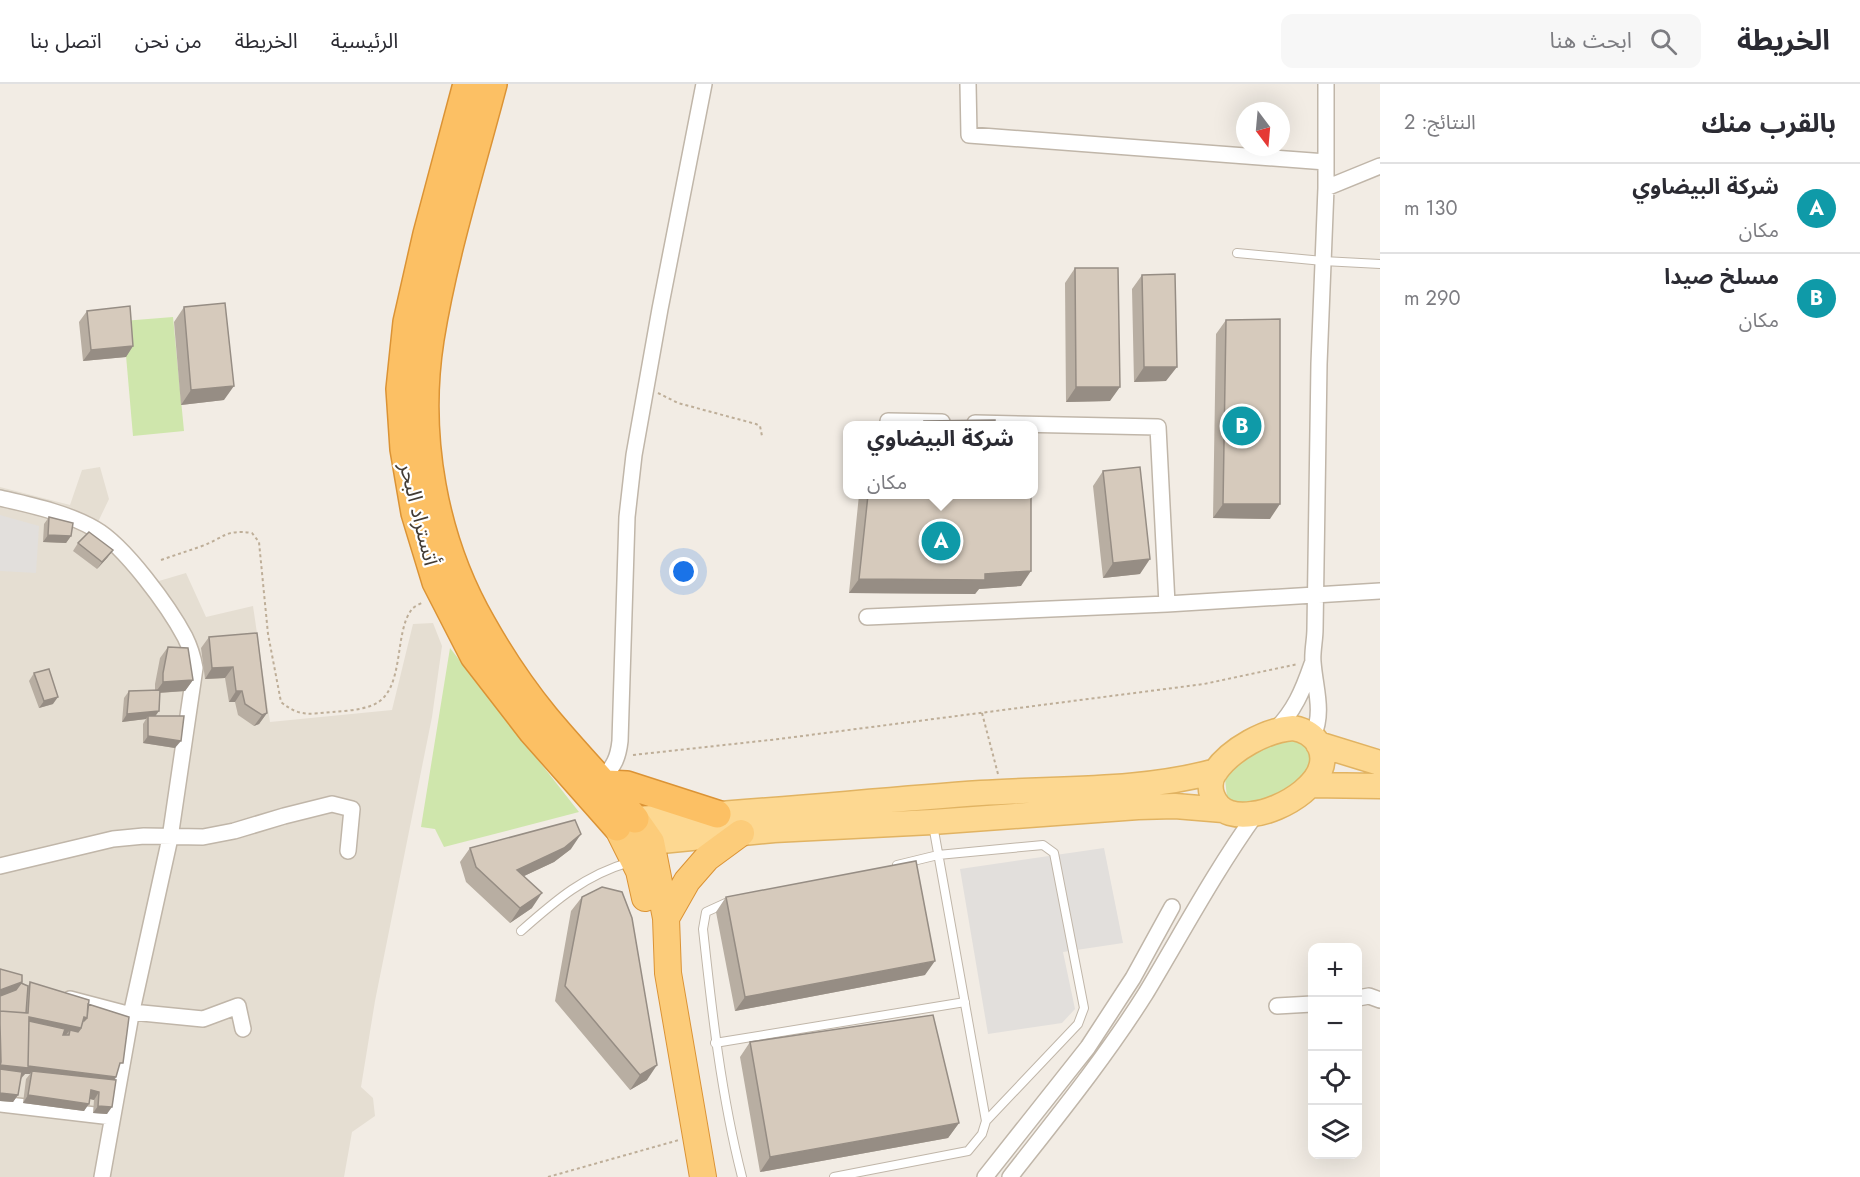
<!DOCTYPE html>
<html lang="ar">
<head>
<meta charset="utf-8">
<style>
	body { margin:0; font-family:Jost,"Noto Sans Arabic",sans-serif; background:#f7f7f7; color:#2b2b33; direction:rtl }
	.controls { position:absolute; right:18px; bottom:18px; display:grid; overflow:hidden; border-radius:12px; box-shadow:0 6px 24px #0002 }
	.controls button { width:54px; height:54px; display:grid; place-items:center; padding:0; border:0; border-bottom:2px solid #e1e1e2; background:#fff; color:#2b2b33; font:30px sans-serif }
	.compass { position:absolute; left:1236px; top:18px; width:54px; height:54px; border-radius:50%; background:#fff; box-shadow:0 6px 24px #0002; rotate:164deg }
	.you { position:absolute; left:684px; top:488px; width:21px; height:21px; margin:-15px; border:4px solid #fff; border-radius:50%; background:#1a73e8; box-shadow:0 0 0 9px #1a73e833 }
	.badge { display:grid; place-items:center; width:39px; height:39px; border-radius:50%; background:#2563eb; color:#fff; font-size:20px; font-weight:700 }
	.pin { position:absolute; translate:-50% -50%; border:3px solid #fff; box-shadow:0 2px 6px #0006 }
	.popup { position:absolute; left:843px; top:337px; width:195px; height:78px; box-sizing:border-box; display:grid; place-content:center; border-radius:12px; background:#fff; filter:drop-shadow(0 2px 4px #0005); font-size:20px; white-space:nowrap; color:#7c7c81 }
	.popup b { font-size:22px; color:#2b2b33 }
	.popup::after { content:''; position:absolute; left:50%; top:100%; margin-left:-12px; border:12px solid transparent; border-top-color:#fff }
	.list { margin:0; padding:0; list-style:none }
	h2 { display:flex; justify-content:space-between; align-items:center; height:78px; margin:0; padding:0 24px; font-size:26px }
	h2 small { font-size:20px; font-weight:400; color:#7c7c81 }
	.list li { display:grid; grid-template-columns:39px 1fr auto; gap:18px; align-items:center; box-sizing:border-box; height:90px; padding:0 24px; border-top:2px solid #e1e1e2 }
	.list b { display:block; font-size:22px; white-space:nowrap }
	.list p { margin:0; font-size:20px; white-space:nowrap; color:#7c7c81 }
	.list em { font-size:20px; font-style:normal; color:#7c7c81 }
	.icon { flex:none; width:33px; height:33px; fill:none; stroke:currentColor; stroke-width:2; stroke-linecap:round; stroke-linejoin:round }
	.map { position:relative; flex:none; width:1380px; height:1093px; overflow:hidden; direction:ltr }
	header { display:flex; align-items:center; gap:36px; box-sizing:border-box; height:84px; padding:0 30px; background:#fff; border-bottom:2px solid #e1e1e2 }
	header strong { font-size:28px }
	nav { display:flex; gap:33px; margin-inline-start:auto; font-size:21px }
	.search { width:420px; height:54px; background:#f7f7f7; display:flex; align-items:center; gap:15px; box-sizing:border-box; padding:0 21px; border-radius:12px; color:#7c7c81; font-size:22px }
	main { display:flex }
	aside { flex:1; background:#fff }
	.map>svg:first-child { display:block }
</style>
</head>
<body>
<header>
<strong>الخريطة</strong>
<div class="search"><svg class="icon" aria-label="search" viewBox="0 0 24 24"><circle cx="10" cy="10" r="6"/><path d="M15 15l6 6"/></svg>ابحث هنا</div>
<nav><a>الرئيسية</a><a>الخريطة</a><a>من نحن</a><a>اتصل بنا</a></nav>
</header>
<main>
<aside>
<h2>بالقرب منك<small>النتائج: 2</small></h2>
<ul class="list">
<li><span class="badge" style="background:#0f9aa8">A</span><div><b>شركة البيضاوي</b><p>مكان</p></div><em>130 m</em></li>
<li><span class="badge" style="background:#0f9aa8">B</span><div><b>مسلخ صيدا</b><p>مكان</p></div><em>290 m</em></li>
</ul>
</aside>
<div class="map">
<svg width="1380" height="1093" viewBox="0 0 1380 1093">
	<rect width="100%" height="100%" fill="#f2ece4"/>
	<path fill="#e5ded2" d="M 100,383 L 109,415 L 98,438 L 120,454 L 159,497 L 186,489 L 206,533 L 253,522 L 270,638 L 392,626 L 413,540 L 433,539 L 442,562 L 432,633 L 375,917 L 361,1003 L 373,1014 L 375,1032 L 352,1048 L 344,1093 L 0,1093 L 0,403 L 70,421 L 82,386 Z"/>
	<path fill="#cfe6ac" d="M 173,233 L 184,347 L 133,352 L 123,237 Z
		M 450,564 L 579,728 L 444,763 L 435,745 L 421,743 Z
		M 1302,654 L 1312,668 L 1313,683 L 1273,718 L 1240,726 L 1227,713 L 1225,695 L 1231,686 L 1254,663 Z"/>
	<path fill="#e2dfdc" d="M 0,431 L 39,442 L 36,489 L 0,487 Z
		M 1104,764 L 1123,859 L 1063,868 L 1075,925 L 1062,939 L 988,950 L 960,785 Z"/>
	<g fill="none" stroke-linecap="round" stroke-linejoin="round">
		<defs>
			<path id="service" d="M 1237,169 L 1323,177 L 1380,180
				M 897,781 L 938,771 L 1043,761 L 1054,769 L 1084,924 L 1078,940 L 986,1037
				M 728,818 L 706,828 L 703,845 C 712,928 721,1011 742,1093
				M 521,847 C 556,816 585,791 630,778
				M 715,959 L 965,918
				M 834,1093 L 968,1067 L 982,1050 L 986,1037 L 933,741"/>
			<path id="minor" d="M 968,0 L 969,51 L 1326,78
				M 1326,104 L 1380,82
				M 888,337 L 942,338
				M 975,339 L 1158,343 L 1167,520
				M 0,414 C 30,421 68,429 95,445 C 125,462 169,523 185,553 C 190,563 193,573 195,584 L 170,754 L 131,931 L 102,1093
				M 867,533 L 1167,520 L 1380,507
				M 1274,647 C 1294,628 1303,606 1312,580
				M 1313,653 C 1324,627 1315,605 1313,578 C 1312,568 1315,556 1315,545 L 1319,280 L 1326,104 L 1326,0
				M 602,696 C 614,681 618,675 620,657 L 627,433 L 634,371 L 660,225 L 704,0
				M 0,782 L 113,755 L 144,752 L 203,753 L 234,747 L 284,732 L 332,720 L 352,725 L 348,767
				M 1358,914 L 1369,912 L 1380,916
				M 70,915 L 131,931
				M 1277,922 L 1312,920
				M 132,928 L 203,935 L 238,922 L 243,945
				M 0,1020 L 112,1033
				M 985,1093 L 1088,963 L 1133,894 L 1172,823
				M 1010,1093 C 1057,1033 1105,974 1146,909 C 1182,849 1215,787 1256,730"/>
			<path id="primary" d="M 1293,644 C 1304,646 1313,650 1319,661 C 1337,696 1280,728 1252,730 C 1245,731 1237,731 1230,729 C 1213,724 1205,702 1215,688 C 1231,665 1266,646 1293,644 Z
				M 1318,660 L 1380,679
				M 1310,701 L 1380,702
				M 619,742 L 635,735 C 751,730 866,717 981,709 C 1058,704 1141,708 1216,687
				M 633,766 L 651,758 L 774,746 L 932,738 L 1138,723 L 1175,722 L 1223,726"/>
			<path id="trunk" d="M 635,735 L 651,758 L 666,834 L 668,889 L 703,1093
				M 617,743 L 639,787 L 645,814
				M 666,834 L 687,797 L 707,774 L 741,749"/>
			<path id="motorway" d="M 467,0 L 427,150 L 407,238 L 400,305 L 404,365 L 415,429 L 436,498 L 474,572 L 532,647 L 617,743
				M 493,0 C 471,84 444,169 430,255 C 415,351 433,455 482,540 C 500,572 522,605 545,633 C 574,668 606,701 635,735
				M 606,700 L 627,701 L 717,730"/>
		</defs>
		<use href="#service" stroke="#c0b6a9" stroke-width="10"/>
		<use href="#minor" stroke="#c0b6a9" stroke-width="18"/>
		<use href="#primary" stroke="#e1b362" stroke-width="27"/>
		<use href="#trunk" stroke="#db9335" stroke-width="28"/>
		<use href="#motorway" stroke="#db9335" stroke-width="30"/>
		<path stroke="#beae98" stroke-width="2" stroke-dasharray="3 3" stroke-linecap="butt" d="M 658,309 L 678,319 L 756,340 L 760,342 L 762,352
			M 161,476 C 175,471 188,467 202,462 C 224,454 225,445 252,449 L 259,458 L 268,550 L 281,618 C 299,633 310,630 332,628 C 345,627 361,626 373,621 C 406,607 393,549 412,525 C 415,522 420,520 423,518
			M 982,629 L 998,690
			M 633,671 L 779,655 L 1204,600 L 1298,580
			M 548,1093 L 679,1056"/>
		<use href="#service" stroke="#fff" stroke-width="8"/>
		<use href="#minor" stroke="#fff" stroke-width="15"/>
		<use href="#primary" stroke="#fdd891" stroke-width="24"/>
		<use href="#trunk" stroke="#fccc7a" stroke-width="26"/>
		<use href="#motorway" stroke="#fcc064" stroke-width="27"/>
	</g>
	<path fill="#b8aea2" d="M 1075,184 L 1110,317 L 1066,318 L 1065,199 Z
		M 1142,191 L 1166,297 L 1134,298 L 1132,205 Z
		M 184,223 L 224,316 L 181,321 L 174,238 Z
		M 87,227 L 133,262 L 126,273 L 83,277 L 79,238 Z
		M 1226,236 L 1270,435 L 1213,434 L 1216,250 Z
		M 1103,387 L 1140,490 L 1103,494 L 1093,402 Z
		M 859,411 L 1031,411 L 1021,502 L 979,505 L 975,510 L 849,509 Z
		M 49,433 L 71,452 L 66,459 L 43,458 L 44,440 Z
		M 78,459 L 113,466 L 107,474 L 97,485 L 73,467 Z
		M 209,553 L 267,629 L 259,640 L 254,642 L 238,631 L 235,618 L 229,618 L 225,594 L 205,595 L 201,564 Z
		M 168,563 L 193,596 L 185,607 L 160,609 L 155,632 L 175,664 L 143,659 L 143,640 L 146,635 L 122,638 L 124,614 L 129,607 L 155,606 L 155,600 L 160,574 Z
		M 34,589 L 53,620 L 39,624 L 29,597 Z
		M 470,764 L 571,765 L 554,778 L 524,792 L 532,824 L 510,839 L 466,798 L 460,778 Z
		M 582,813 L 647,996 L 630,1006 L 555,917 L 571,827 Z
		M 726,813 L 925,891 L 735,927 L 716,828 Z
		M 30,898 L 88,920 L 118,985 L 115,996 L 107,1030 L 93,1029 L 94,1016 L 90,1015 L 84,1027 L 23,1019 L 26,995 L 30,990 L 25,990 L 21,995 L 18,1011 L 13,1018 L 0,1017 L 21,899 L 28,902 Z
		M 750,958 L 959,1039 L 948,1054 L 760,1088 L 740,973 Z"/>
	<path fill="#968d84" d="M 133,262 L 126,273 L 83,277 L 91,266 Z
		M 1144,283 L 1177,283 L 1166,297 L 1134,298 Z
		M 234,302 L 224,316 L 181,321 L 191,306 Z
		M 1076,303 L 1120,303 L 1110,317 L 1066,318 Z
		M 1223,420 L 1280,420 L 1270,435 L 1213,434 Z
		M 48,451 L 71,452 L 66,459 L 43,458 Z
		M 113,466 L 107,474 L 97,485 L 102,478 Z
		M 1150,475 L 1140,490 L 1103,494 L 1113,479 Z
		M 1031,487 L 1021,502 L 979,505 L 975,510 L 849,509 L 859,495 L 985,490 Z
		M 233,583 L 225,594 L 205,595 L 212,584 Z
		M 193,596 L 185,607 L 155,609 L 163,598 Z
		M 236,607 L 242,607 L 235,618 L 229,618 Z
		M 58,613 L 53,620 L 39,624 L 44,617 Z
		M 159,627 L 154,634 L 148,632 L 146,635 L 122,638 L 127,630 Z
		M 267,629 L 259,640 L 254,642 L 262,631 Z
		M 148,652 L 181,657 L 175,664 L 143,659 Z
		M 581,750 L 571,765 L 554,778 L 507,800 L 517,786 Z
		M 542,809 L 532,824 L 510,839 L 520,824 Z
		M 935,877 L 925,891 L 735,927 L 745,913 Z
		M 22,898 L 11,913 L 0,917 L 0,906 Z
		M 29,933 L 84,933 L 87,934 L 73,955 L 69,951 L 70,946 L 64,953 L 29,946 Z
		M 0,981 L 28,982 L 116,993 L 111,1000 L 32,987 L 30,990 L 25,990 L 20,995 L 0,993 Z
		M 657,981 L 647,996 L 630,1006 L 640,991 Z
		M 91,1006 L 99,1008 L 94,1016 L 86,1014 Z
		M 0,1009 L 18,1011 L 13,1018 L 0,1017 Z
		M 28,1011 L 89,1020 L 84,1027 L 23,1019 Z
		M 98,1022 L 112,1023 L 107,1030 L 93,1029 Z
		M 959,1039 L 948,1054 L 760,1088 L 770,1073 Z"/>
	<path fill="#d6cabc" stroke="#968d84" stroke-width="1.5" d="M 1075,184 L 1118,184 L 1120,303 L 1076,303 Z
		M 1175,190 L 1177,283 L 1144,283 L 1142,191 Z
		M 225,219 L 234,302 L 191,306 L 184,223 Z
		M 130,222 L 133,262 L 91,266 L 87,227 Z
		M 1280,235 L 1280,420 L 1223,420 L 1226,236 Z
		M 995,336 L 995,342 L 925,342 L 924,337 Z
		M 1140,383 L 1150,475 L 1113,479 L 1103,387 Z
		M 868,411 L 1031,411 L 1031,487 L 985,490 L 985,496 L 859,495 Z
		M 49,433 L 73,439 L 71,452 L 48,451 Z
		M 89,448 L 113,466 L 102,478 L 78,459 Z
		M 257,549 L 267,629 L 262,631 L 245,620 L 242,607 L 236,607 L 233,583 L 212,584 L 209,553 Z
		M 168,563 L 188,564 L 193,596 L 163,598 L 163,589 Z
		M 49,585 L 58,613 L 44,617 L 34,589 Z
		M 160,606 L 159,627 L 127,630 L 129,607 Z
		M 148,632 L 184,632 L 181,657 L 148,652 Z
		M 575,736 L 581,750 L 564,764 L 517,786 L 542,809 L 520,824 L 476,783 L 470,764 Z
		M 916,777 L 935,877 L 745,913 L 726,813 Z
		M 602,803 L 622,808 L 632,834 L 657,981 L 640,991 L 565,902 L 582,813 Z
		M 0,885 L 22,891 L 22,898 L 0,906 Z
		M 30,898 L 89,916 L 87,934 L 84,933 L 81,944 L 29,933 L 28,984 L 0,981 L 0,927 L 28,929 Z
		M 21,899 L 28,902 L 26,929 L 0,927 L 0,912 L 16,906 Z
		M 88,920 L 129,933 L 123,979 L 120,979 L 116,993 L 28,982 L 29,937 L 65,945 L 63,951 L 69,951 L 70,946 L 78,948 L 81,944 L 83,937 L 84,937 L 87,934 Z
		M 933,931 L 959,1039 L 770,1073 L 750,958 Z
		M 0,940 L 1,978 L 0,982 Z
		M 0,985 L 22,988 L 18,1011 L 0,1009 Z
		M 32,987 L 116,996 L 112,1023 L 98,1022 L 99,1008 L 91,1006 L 89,1020 L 28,1011 Z"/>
	<g text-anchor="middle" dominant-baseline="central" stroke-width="4.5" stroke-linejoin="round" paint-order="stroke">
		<g font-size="21" fill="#433c34" stroke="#fff">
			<text transform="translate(419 430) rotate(76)">أتستراد البحر</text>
		</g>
	</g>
</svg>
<div class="controls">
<button>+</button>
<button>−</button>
<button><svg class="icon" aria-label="locate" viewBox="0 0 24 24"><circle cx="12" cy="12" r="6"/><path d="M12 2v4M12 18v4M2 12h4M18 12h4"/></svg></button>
<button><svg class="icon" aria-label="layers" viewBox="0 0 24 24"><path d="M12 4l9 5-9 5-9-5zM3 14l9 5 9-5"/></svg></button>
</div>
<svg class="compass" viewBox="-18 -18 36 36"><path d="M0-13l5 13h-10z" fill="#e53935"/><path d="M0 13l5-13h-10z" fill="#7c7c81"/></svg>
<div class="you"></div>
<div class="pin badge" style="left:941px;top:457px;background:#0f9aa8">A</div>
<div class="popup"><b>شركة البيضاوي</b>مكان</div>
<div class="pin badge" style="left:1242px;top:342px;background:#0f9aa8">B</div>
</div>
</main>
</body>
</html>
